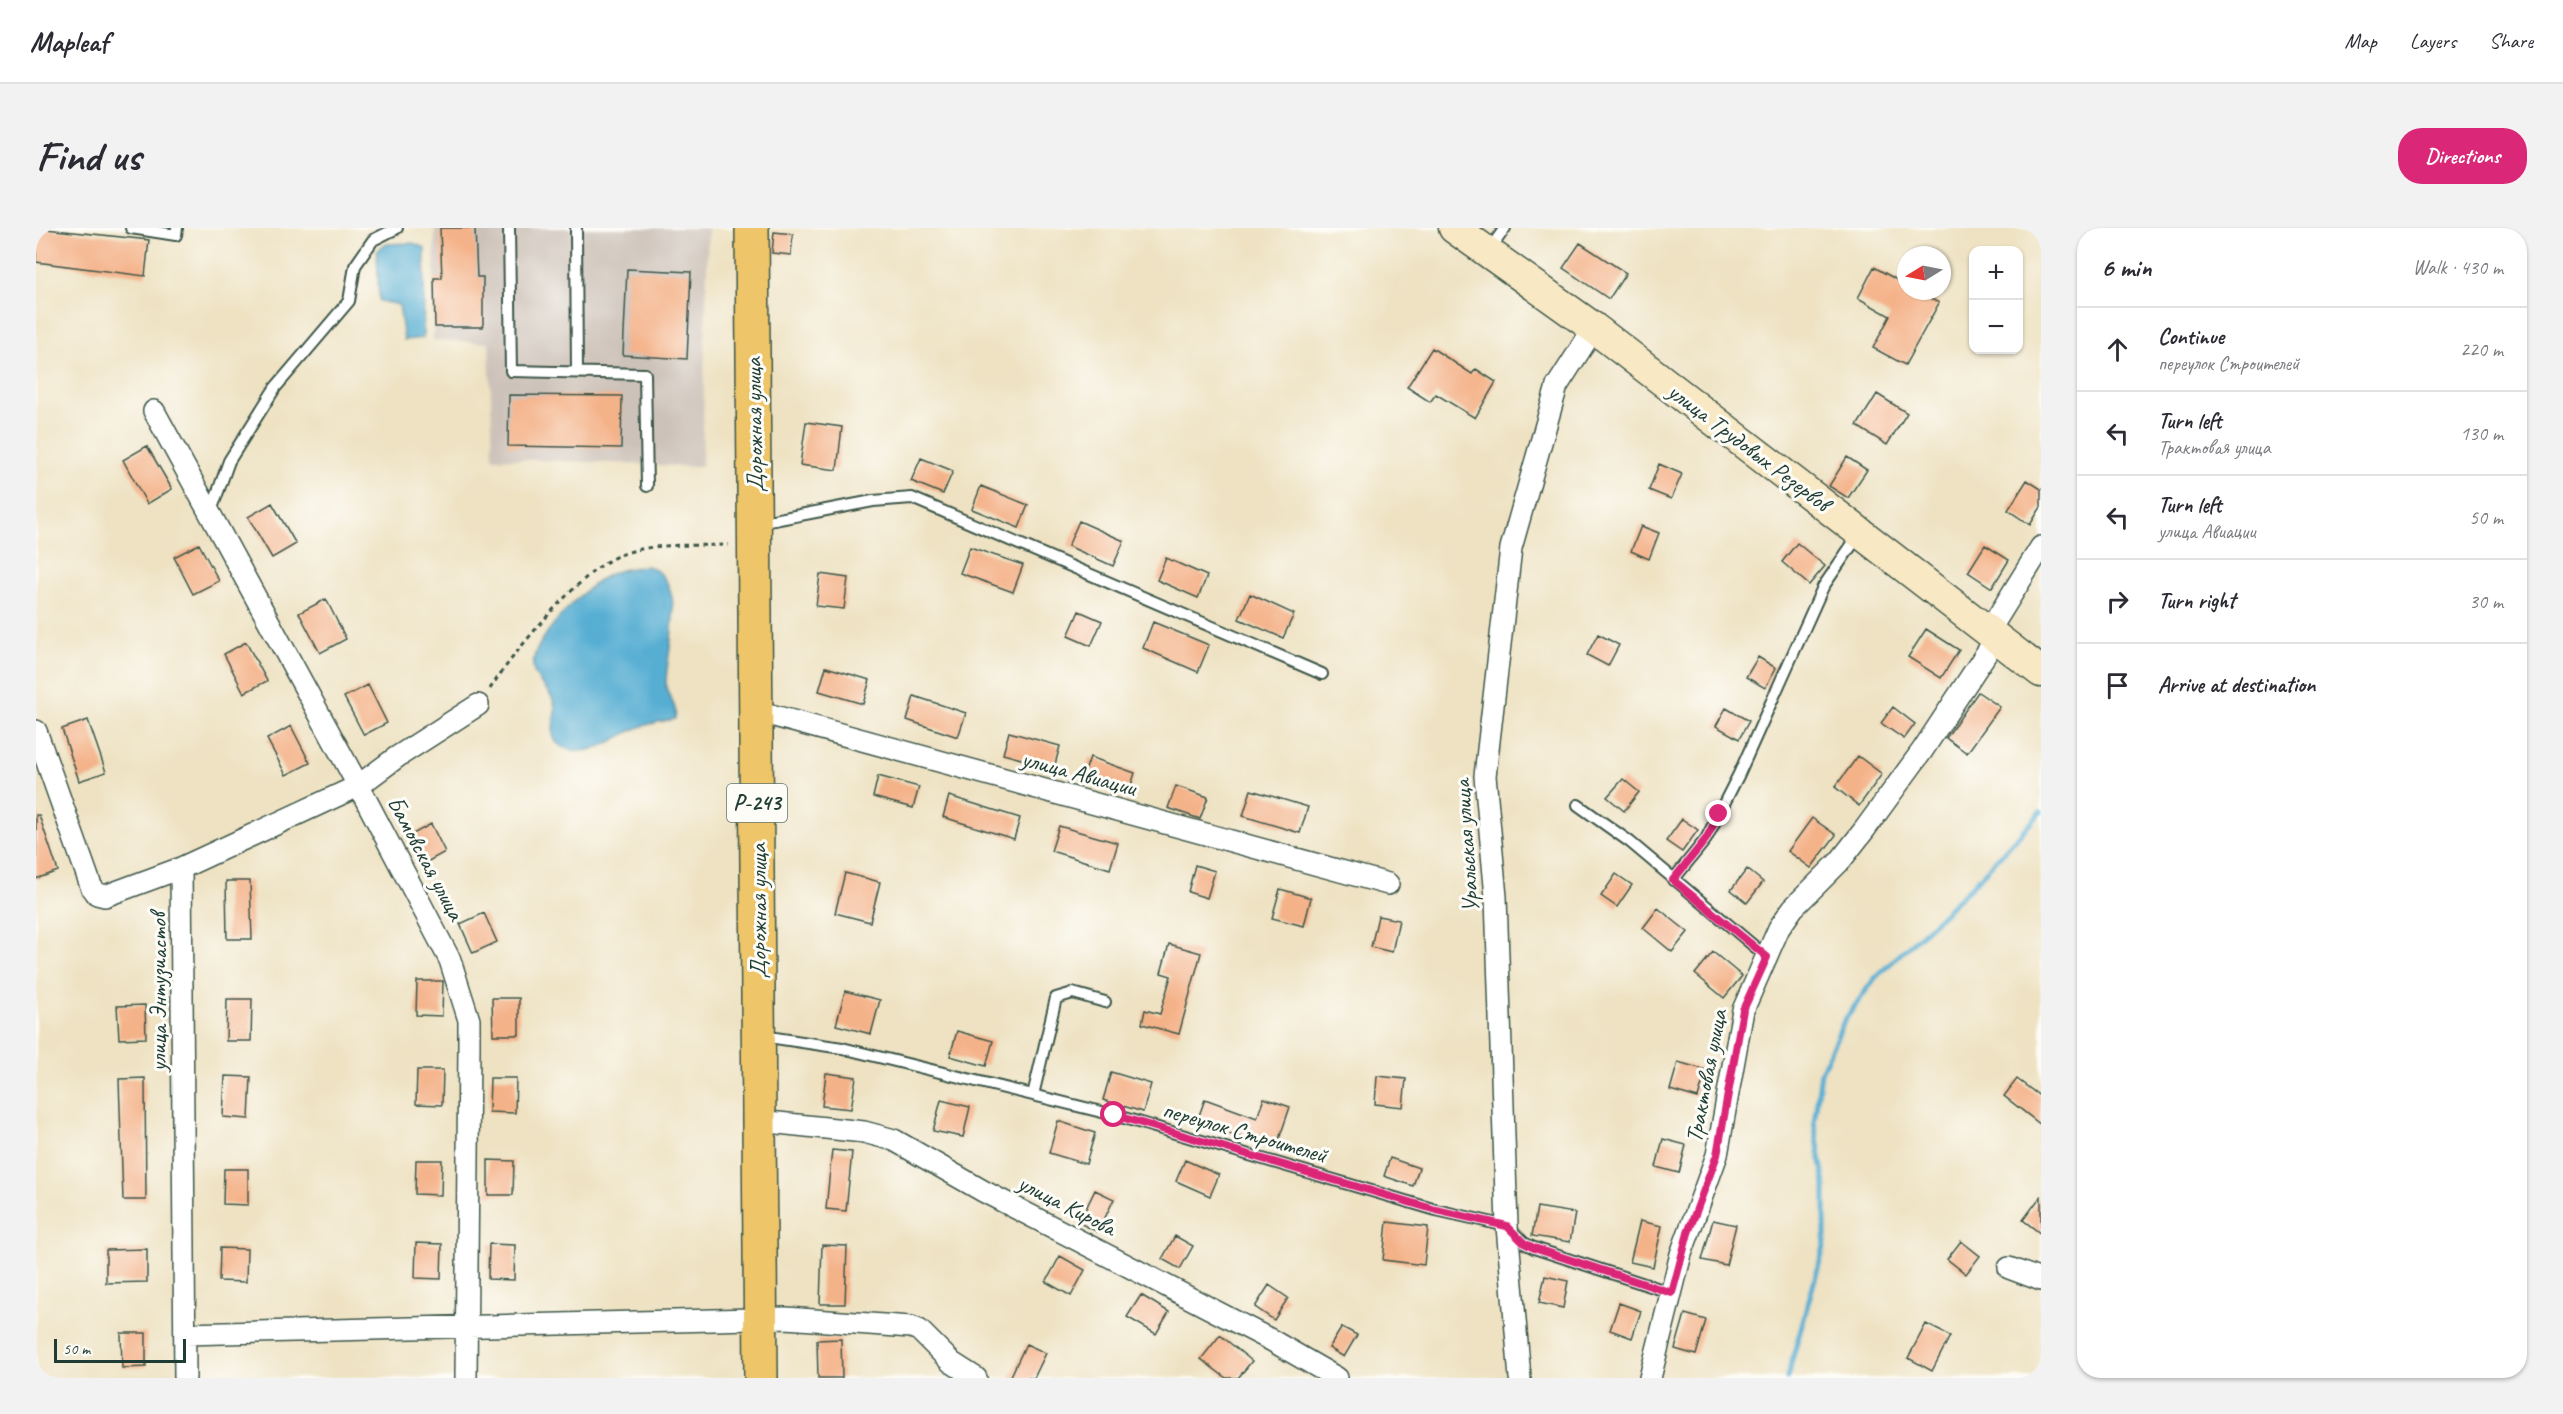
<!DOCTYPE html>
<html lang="en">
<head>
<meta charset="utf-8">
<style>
	body { margin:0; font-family:Caveat,sans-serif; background:#f2f2f3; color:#2b2b33 }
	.controls { position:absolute; right:18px; top:18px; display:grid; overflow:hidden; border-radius:12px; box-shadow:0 2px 4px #0004 }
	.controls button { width:54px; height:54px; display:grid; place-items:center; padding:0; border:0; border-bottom:2px solid #e1e1e2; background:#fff; color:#2b2b33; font:30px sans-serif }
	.compass { position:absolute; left:1861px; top:18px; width:54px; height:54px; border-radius:50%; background:#fff; box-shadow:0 2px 4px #0004; rotate:260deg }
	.scale { position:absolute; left:18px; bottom:15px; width:132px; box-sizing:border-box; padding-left:6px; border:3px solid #1f3d34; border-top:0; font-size:16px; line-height:21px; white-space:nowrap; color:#1f3d34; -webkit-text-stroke:4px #fdfcf7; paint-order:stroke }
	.stop { position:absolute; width:18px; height:18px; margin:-14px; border:4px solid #db2777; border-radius:50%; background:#fff }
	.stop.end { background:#db2777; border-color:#fff; box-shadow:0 2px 6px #0008 }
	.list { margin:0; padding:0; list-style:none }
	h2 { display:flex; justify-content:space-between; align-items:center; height:78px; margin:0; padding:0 24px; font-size:26px }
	h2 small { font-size:20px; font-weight:400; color:#7c7c81 }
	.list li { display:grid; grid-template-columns:39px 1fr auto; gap:18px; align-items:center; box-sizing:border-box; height:84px; padding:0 24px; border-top:2px solid #e1e1e2 }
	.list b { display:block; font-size:22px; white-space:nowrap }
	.list p { margin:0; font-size:20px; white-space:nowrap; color:#7c7c81 }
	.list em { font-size:20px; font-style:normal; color:#7c7c81 }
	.icon { flex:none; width:33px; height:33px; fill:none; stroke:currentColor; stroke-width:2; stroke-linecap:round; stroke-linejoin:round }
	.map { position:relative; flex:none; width:2005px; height:1150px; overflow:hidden; border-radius:24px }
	header { display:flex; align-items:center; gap:36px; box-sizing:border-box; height:84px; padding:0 30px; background:#fff; border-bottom:2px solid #e1e1e2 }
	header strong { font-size:28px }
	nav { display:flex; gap:33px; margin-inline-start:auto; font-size:21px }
	.intro { display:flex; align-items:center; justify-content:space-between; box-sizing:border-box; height:144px; padding:0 36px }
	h1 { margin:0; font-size:42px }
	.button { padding:15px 27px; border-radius:24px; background:#db2777; color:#fff; font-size:21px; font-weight:700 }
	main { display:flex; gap:36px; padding:0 36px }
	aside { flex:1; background:#fff; border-radius:24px; box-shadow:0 2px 4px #0004 }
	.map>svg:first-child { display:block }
</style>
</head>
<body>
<header>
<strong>Mapleaf</strong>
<nav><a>Map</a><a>Layers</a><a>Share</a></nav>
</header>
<div class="intro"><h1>Find us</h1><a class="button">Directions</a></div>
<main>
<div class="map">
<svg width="2005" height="1150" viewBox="0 0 2005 1150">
	<rect width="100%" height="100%" fill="#fdfcf7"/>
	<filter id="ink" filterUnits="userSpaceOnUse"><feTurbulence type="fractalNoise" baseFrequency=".0167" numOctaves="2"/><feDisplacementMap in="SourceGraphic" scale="12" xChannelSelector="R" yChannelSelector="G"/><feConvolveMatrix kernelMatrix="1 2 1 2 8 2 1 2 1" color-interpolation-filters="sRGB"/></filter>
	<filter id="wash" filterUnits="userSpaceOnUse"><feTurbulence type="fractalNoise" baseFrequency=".008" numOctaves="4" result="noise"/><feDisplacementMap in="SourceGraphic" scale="24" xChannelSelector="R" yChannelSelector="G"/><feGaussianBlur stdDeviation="1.35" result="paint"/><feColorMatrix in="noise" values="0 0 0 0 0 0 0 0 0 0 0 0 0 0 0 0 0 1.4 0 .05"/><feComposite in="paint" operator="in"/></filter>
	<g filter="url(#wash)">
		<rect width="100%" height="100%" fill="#eee2c2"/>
		<path fill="#cdc2b9" d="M 399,0 L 672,0 L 666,239 L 457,230 L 453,115 L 397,112 Z"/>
		<path fill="#56aed3" stroke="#3a7684" stroke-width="1.5" d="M 377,15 L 389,20 L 387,110 L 368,112 L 363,77 L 343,73 L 341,23 L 349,16 Z
			M 611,338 C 656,353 629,424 630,457 C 631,471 642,474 639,491 C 628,493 615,495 604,499 C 580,508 559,529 532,521 C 508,514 520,495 519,479 C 518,464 499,455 497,439 C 494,414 550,357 572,347 C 585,340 598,340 611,338 Z"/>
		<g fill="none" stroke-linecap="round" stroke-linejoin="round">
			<path stroke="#56aed3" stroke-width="5" d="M 1751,1150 L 1789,1015 L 1789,957 L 1778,894 L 1785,844 L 1808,793 L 1839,750 L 1930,664 L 2005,584"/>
		</g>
		<g id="blocks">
			<path fill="#f4b289" d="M 0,0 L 113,12 L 109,48 L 0,34 Z
				M 404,0 L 439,0 L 441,49 L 447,49 L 447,99 L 399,99 L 398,50 L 406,50 Z
				M 738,4 L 757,6 L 755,27 L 736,25 Z
				M 1544,15 L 1590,45 L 1573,71 L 1527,40 Z
				M 1838,39 L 1870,57 L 1870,63 L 1881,63 L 1903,75 L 1869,137 L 1837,120 L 1854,88 L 1822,70 Z
				M 591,41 L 655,44 L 651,131 L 587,127 Z
				M 1396,120 L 1436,146 L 1440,141 L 1460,154 L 1439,190 L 1400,166 L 1394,174 L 1371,159 Z
				M 1841,166 L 1871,185 L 1851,217 L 1821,198 Z
				M 473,167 L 586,168 L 585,220 L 472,218 Z
				M 770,194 L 806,199 L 801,242 L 764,237 Z
				M 111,218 L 136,261 L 111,276 L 87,232 Z
				M 1811,229 L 1831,242 L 1812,270 L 1793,258 Z
				M 885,230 L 917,243 L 907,266 L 875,253 Z
				M 1623,236 L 1646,246 L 1635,271 L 1613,262 Z
				M 1991,252 L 2005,261 L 2005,279 L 1994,297 L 1972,282 Z
				M 945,258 L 992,277 L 983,300 L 936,281 Z
				M 236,275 L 260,316 L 236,330 L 212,289 Z
				M 1043,293 L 1088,313 L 1077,338 L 1032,318 Z
				M 1605,298 L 1623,305 L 1613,331 L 1595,323 Z
				M 1761,315 L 1789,338 L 1773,357 L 1746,334 Z
				M 163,316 L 183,353 L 157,366 L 138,329 Z
				M 1949,317 L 1973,332 L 1956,360 L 1932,344 Z
				M 934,319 L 987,337 L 977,364 L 924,345 Z
				M 1130,330 L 1171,348 L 1162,370 L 1121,352 Z
				M 784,346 L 812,350 L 808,381 L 780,378 Z
				M 1214,366 L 1258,386 L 1247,410 L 1203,391 Z
				M 290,371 L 310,411 L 284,425 L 263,385 Z
				M 1043,383 L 1066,393 L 1055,418 L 1032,408 Z
				M 1117,394 L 1173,417 L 1162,444 L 1107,420 Z
				M 1890,401 L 1923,422 L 1905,450 L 1872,429 Z
				M 1562,406 L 1583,417 L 1572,438 L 1551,427 Z
				M 210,414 L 231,453 L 208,465 L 188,426 Z
				M 1722,429 L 1740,440 L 1729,460 L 1710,449 Z
				M 790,439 L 834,452 L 827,476 L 783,463 Z
				M 332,457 L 351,495 L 328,507 L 308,469 Z
				M 1942,464 L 1964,479 L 1931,525 L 1910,510 Z
				M 878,468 L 930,485 L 922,509 L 871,492 Z
				M 1857,479 L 1879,496 L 1868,511 L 1845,495 Z
				M 1690,480 L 1713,493 L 1703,511 L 1680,498 Z
				M 52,492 L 70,544 L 43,553 L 26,501 Z
				M 255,498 L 274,535 L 250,547 L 231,511 Z
				M 973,504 L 1024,518 L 1018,540 L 967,526 Z
				M 1822,528 L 1846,546 L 1823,578 L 1799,559 Z
				M 1054,529 L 1099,545 L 1092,567 L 1046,552 Z
				M 842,548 L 883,559 L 877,580 L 837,569 Z
				M 1587,551 L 1603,564 L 1588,583 L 1571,569 Z
				M 1140,558 L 1172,569 L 1164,591 L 1132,580 Z
				M 1215,562 L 1272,579 L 1264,605 L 1207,588 Z
				M 913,568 L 984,590 L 978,611 L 907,589 Z
				M 0,587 L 3,587 L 22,643 L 0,651 Z
				M 1776,590 L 1800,607 L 1775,640 L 1752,623 Z
				M 1646,591 L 1662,602 L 1646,624 L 1630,613 Z
				M 395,596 L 409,624 L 389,635 L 375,607 Z
				M 1023,598 L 1082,615 L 1074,641 L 1015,623 Z
				M 1159,637 L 1179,643 L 1171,670 L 1152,664 Z
				M 1711,641 L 1727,654 L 1711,675 L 1695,662 Z
				M 809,645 L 844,654 L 834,694 L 799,685 Z
				M 1580,646 L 1596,657 L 1581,679 L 1565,668 Z
				M 190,653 L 214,653 L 216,711 L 191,711 Z
				M 1244,661 L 1275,670 L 1268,698 L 1236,690 Z
				M 1622,680 L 1652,704 L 1636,724 L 1607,700 Z
				M 448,685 L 461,714 L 437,725 L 424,696 Z
				M 1342,688 L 1363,692 L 1356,724 L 1335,719 Z
				M 1133,716 L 1165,725 L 1143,806 L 1106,796 L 1109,782 L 1124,786 L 1135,748 L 1125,745 Z
				M 1677,724 L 1706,748 L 1688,770 L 1659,746 Z
				M 381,753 L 407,753 L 406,788 L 380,787 Z
				M 809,763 L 844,772 L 835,806 L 800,797 Z
				M 456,770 L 483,770 L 483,807 L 457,807 Z
				M 191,771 L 216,771 L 215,813 L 190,813 Z
				M 109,777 L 110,810 L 83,811 L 81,778 Z
				M 921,803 L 957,813 L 950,838 L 914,828 Z
				M 1642,834 L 1670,842 L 1662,870 L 1634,862 Z
				M 381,842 L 407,842 L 406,877 L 380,876 Z
				M 1075,844 L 1115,856 L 1107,884 L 1067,872 Z
				M 790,845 L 820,849 L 815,881 L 786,878 Z
				M 189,848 L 215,849 L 213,891 L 187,889 Z
				M 1341,848 L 1370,851 L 1367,879 L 1339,876 Z
				M 109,850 L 110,972 L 87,972 L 83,851 Z
				M 454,850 L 480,850 L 479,885 L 453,884 Z
				M 1981,851 L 2005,869 L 2005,897 L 1968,868 Z
				M 1228,870 L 1254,879 L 1240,920 L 1160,896 L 1169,871 L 1221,890 Z
				M 905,872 L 934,879 L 927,909 L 897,903 Z
				M 1022,893 L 1059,905 L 1050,936 L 1013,925 Z
				M 1627,911 L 1650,917 L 1643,945 L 1620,939 Z
				M 796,922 L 816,924 L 810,983 L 790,981 Z
				M 1354,930 L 1383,940 L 1377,958 L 1348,948 Z
				M 380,932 L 406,932 L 405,967 L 379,966 Z
				M 452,932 L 478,933 L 477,967 L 452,967 Z
				M 1149,932 L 1183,947 L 1174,968 L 1140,953 Z
				M 188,941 L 212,941 L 212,977 L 187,976 Z
				M 1059,962 L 1078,971 L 1062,1004 L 1043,995 Z
				M 2005,968 L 2005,1006 L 1987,992 Z
				M 1501,979 L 1539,985 L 1534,1014 L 1496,1008 Z
				M 1677,992 L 1700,997 L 1690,1037 L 1666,1032 Z
				M 1604,993 L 1626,998 L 1617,1039 L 1594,1034 Z
				M 1351,994 L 1392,999 L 1388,1037 L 1347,1032 Z
				M 1139,1008 L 1157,1018 L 1144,1041 L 1126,1031 Z
				M 1925,1013 L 1944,1028 L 1930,1046 L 1911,1031 Z
				M 380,1015 L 406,1016 L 405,1051 L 379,1050 Z
				M 453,1016 L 479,1017 L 478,1052 L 452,1051 Z
				M 786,1017 L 811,1018 L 809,1076 L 784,1076 Z
				M 184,1020 L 211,1021 L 210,1054 L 183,1053 Z
				M 111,1021 L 111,1054 L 70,1055 L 70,1022 Z
				M 1024,1028 L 1049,1042 L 1035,1068 L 1010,1054 Z
				M 1509,1048 L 1532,1053 L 1527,1080 L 1503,1075 Z
				M 1233,1057 L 1252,1070 L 1238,1092 L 1219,1079 Z
				M 1105,1067 L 1133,1084 L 1120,1106 L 1091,1089 Z
				M 1583,1075 L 1605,1083 L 1596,1110 L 1574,1102 Z
				M 1649,1086 L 1670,1092 L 1660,1127 L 1639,1121 Z
				M 1890,1096 L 1914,1108 L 1896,1143 L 1872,1130 Z
				M 1306,1099 L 1321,1107 L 1308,1129 L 1293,1120 Z
				M 85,1105 L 110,1105 L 110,1139 L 86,1140 Z
				M 1184,1107 L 1216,1133 L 1202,1150 L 1190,1150 L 1165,1131 Z
				M 805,1111 L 806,1150 L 782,1150 L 781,1112 Z
				M 990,1116 L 1010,1125 L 998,1150 L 974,1150 Z"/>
		</g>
	</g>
	<g filter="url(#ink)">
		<use href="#blocks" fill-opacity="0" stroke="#3e5649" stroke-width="1.5"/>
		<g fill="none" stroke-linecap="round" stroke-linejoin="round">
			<defs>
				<path id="lane" d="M 95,0 L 140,7 L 141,0
					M 473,0 L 475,143 L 609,146 L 611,258
					M 540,0 L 541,144
					M 1452,24 L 1469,0
					M 174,286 L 193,233 L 239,160 L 313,73 L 319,38 L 337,12 L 361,0
					M 722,295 L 837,273 L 876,270 L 1286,446
					M 1542,577 L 1594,614 L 1731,729
					M 1637,652 L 1670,611 L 1703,546 L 1787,359 L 1824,305
					M 726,808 L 806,820 L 1078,887 L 1400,982 L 1471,998 L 1488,1015 L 1498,1020 L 1636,1065
					M 997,867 L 1020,770 L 1037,765 L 1069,774"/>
				<path id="street" d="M 118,183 L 329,570 L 414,732 L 433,792 L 433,819 L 430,1150
					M 1953,403 L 2005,319
					M 720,483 L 1352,656
					M 0,503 L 55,658 L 61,666 L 69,668 L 145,640 L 149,1150
					M 145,640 L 322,558 L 361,529 L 442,477
					M 723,893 L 828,904 L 858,912 L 947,963 L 1235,1112 L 1301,1150
					M 1973,1040 L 2005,1052
					M 149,1106 L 750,1090 L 875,1099 L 883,1102 L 915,1134 L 940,1150
					M 1484,1150 L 1471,998 L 1460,669 L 1449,548 L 1475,320 L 1521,158 L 1558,100
					M 1614,1150 L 1645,1026 L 1681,927 L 1707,782 L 1743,700 L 1757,680 L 1804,633 L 1829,601 L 1886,523 L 1961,409"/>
				<path id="secondary" d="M 1418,0 L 1558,100 L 2005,444"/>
				<path id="highway" d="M 716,0 L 725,1150"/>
			</defs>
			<use href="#lane" stroke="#3e5649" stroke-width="14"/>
			<use href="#street" stroke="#3e5649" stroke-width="24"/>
			<use href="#secondary" stroke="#3e5649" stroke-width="33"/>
			<use href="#highway" stroke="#3e5649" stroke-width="36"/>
			<path stroke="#3e5649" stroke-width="3" stroke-dasharray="4.5 4.5" stroke-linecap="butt" d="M 454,461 C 476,426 546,341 584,327 C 618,314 657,318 693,317"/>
			<use href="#lane" stroke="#fff" stroke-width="10"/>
			<use href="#street" stroke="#fff" stroke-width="21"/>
			<use href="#secondary" stroke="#f8e8c3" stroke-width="30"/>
			<use href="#highway" stroke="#eec569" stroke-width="33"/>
		</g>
	</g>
	<g fill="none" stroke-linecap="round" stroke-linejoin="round" filter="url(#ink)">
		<path stroke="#db2777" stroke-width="8" d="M 1078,887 L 1400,982 L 1471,998 L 1488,1015 L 1498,1020 L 1636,1065 L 1652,1005 L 1681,927 L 1707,782 L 1731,729 L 1637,652 L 1670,611 L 1683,586"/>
	</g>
	<g text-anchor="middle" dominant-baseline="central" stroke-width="6" stroke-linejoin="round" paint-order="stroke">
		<rect fill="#fdfcf7" stroke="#62766e" stroke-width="1.5" x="691" y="556" width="60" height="38" rx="4.5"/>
		<g font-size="22" font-weight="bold" fill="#1f3d34">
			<text x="721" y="575">Р-243</text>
		</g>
		<g font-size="24" fill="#1f3d34" stroke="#fdfcf7">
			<text transform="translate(718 197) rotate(-91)">Дорожная улица</text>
			<text transform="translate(1713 219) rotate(37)">улица Трудовых Резервов</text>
			<text transform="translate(1043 545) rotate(15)">улица Авиации</text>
			<text transform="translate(1430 618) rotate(-94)">Уральская улица</text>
			<text transform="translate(390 630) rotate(62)">Бамовская улица</text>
			<text transform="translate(722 683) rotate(-90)">Дорожная улица</text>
			<text transform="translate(122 764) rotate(-90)">улица Энтузиастов</text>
			<text transform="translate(1670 848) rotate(-79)">Трактовая улица</text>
			<text transform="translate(1209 904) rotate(16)">переулок Строителей</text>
			<text transform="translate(1031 977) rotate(27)">улица Кирова</text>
		</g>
	</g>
</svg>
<div class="controls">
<button>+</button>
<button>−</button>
</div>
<svg class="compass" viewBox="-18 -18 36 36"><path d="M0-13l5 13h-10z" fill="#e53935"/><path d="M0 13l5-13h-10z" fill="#7c7c81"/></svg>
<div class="scale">50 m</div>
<div class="stop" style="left:1078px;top:887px"></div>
<div class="stop end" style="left:1683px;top:586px"></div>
</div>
<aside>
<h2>6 min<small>Walk · 430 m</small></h2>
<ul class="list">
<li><svg class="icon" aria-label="ahead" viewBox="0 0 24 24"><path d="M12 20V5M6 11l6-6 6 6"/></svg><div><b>Continue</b><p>переулок Строителей</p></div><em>220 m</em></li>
<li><svg class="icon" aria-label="left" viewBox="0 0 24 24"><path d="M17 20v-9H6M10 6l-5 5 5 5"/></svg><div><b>Turn left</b><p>Трактовая улица</p></div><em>130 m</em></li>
<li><svg class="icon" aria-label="left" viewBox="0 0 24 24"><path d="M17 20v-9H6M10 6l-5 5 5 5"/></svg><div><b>Turn left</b><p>улица Авиации</p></div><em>50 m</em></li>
<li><svg class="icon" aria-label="right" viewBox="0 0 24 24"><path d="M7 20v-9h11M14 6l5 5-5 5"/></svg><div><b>Turn right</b></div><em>30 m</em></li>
<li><svg class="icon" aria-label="arrive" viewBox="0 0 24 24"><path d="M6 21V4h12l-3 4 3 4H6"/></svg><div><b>Arrive at destination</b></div></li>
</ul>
</aside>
</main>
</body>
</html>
